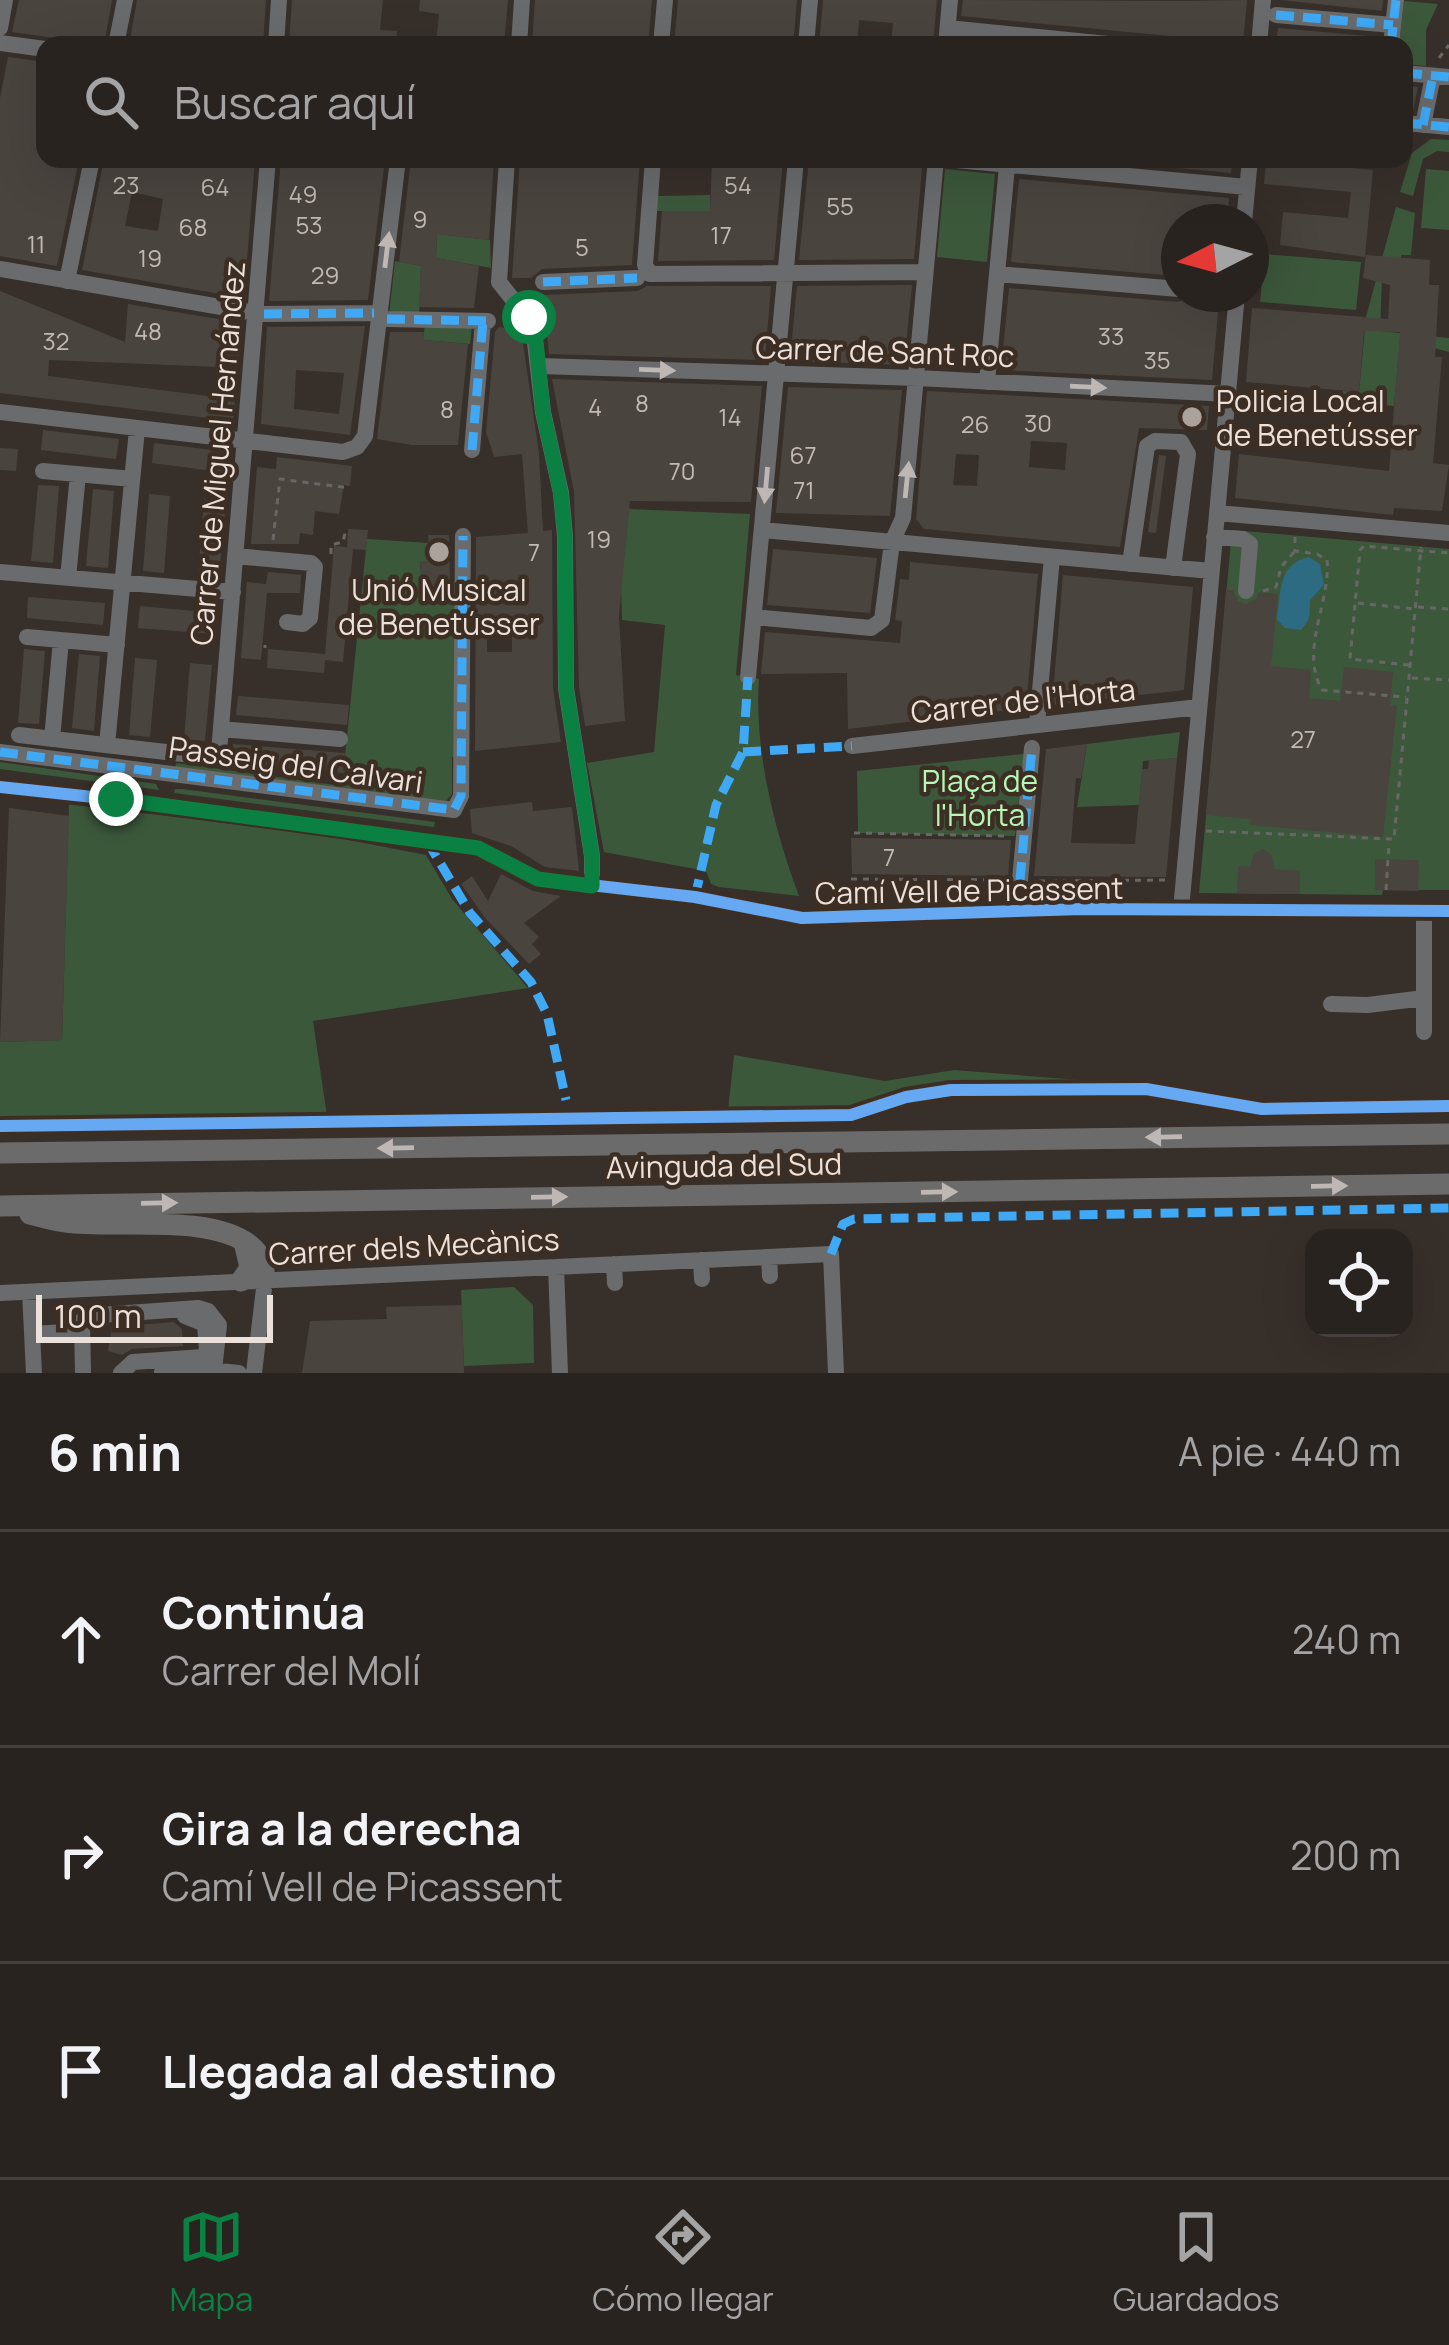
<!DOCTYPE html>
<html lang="es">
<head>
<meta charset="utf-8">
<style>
	body { margin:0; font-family:Manrope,sans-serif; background:#352f2d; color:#f1f3f6 }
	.controls { position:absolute; right:36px; bottom:36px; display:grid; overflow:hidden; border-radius:24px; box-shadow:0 12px 48px #0002 }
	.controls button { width:108px; height:108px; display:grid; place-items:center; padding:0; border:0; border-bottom:3px solid #45403e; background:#292320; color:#f1f3f6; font:60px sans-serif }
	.compass { position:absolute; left:1161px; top:204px; width:108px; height:108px; border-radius:50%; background:#292320; box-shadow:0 12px 48px #0002; rotate:264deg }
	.scale { position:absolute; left:36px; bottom:30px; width:237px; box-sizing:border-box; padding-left:12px; border:6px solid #ebe0da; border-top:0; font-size:33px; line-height:42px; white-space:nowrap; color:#ebe0da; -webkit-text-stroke:9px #3d2e24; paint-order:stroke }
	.stop { position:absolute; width:36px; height:36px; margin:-27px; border:9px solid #0b8043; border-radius:50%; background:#fff }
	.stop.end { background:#0b8043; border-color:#fff; box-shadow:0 3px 12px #0008 }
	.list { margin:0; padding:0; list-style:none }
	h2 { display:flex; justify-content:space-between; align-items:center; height:156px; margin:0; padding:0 48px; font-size:51px }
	h2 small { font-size:39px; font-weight:400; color:#a5a4a5 }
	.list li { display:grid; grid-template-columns:78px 1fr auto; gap:36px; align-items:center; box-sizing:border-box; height:216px; padding:0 48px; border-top:3px solid #45403e }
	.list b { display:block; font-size:45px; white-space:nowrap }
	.list p { margin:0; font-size:39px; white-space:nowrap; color:#a5a4a5 }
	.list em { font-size:39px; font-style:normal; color:#a5a4a5 }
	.icon { flex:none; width:66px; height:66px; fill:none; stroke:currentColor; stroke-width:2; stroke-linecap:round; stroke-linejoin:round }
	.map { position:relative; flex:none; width:1449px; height:1373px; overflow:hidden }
	.search { position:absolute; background:#292320; box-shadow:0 12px 48px #0002; left:36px; right:36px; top:36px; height:132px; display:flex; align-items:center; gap:30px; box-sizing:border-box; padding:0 42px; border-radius:24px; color:#a5a4a5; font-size:45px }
	.sheet { height:804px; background:#292320 }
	nav { display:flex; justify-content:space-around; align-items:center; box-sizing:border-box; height:168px; border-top:3px solid #45403e; background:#292320; font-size:33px; color:#a5a4a5 }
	nav a { display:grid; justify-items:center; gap:6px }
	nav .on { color:#0b8043 }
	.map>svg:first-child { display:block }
</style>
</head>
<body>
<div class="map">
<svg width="1449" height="1373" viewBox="0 0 1449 1373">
	<rect width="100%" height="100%" fill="#372f2a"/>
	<path fill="#3c583b" d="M 1404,1 L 1438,4 L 1426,30 L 1426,66 L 1404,64 L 1404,45 L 1399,45 Z
		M 1431,139 L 1449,140 L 1449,152 L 1437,151 L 1423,159 L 1413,196 L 1400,192 L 1412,153 Z
		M 945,169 L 995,174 L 987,262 L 937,257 Z
		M 1426,169 L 1449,171 L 1449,230 L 1421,228 Z
		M 710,195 L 710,211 L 656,211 L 657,196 Z
		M 1396,207 L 1415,213 L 1411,255 L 1401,255 L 1400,279 L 1382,279 L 1380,331 L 1449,338 L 1449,352 L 1400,339 L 1394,406 L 1343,401 L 1343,391 L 1359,392 L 1366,317 Z
		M 437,234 L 490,240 L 491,268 L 436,258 Z
		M 1265,254 L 1361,262 L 1356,310 L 1260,302 Z
		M 395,261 L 421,266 L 419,316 L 389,315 Z
		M 425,324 L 472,325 L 470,344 L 423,340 Z
		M 629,509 L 750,514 L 736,675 L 759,679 C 754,750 774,829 799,896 L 719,887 L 711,884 L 706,871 L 604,852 L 587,763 L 654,752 L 665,625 L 622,620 L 621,587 Z
		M 1232,530 L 1449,549 L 1449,890 L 1383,890 L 1382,895 L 1199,893 Z
		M 367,539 L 429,543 L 430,561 L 420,562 L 422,585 L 456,584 L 457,756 L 452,757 L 452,794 L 442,806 L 175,770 L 176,763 L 342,786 Z
		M 1180,732 L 1177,758 L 1143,761 L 1139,805 L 1077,807 L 1087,744 Z
		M 1024,754 L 1015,836 L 858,833 L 857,771 Z
		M 0,762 L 156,784 L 159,790 L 0,769 Z
		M 175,789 L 182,789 L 435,822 L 434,827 L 174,793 Z
		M 69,804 L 328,836 L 426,855 L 452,899 L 528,988 L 313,1021 L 327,1116 L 0,1122 L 0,1042 L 62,1040 Z
		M 734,1055 L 885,1081 L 954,1070 L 1129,1084 L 943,1083 L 845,1111 L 728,1110 Z
		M 514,1287 L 533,1305 L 534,1363 L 464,1366 L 461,1290 Z"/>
	<path fill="#2d6b82" d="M 1309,557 L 1320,564 L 1324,585 L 1310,600 C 1309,616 1312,617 1301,630 L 1285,628 L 1277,619 C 1281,593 1278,563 1309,557 Z"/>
	<path fill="#4a443f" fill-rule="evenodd" d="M 19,0 L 112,0 L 104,45 L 12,32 Z
		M 137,0 L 266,0 L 263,45 L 129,45 Z
		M 292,0 L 383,0 L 380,30 L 397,31 L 396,45 L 289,45 Z
		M 420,0 L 508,0 L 504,45 L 436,45 L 439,14 L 419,11 Z
		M 535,0 L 652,0 L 648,45 L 532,45 Z
		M 678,0 L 797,0 L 793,45 L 674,45 Z
		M 823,0 L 937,0 L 933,45 L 891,45 L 893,23 L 859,20 L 857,45 L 819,45 Z
		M 963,0 L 1185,1 L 1247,0 L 1243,43 L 961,16 Z
		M 1281,0 L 1383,0 L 1382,11 Z
		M 1278,28 L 1379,37 L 1378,45 L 1276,45 Z
		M 8,57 L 45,62 L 45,159 L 79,159 L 57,266 L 0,256 L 0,98 Z
		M 1404,86 L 1418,87 L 1413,111 L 1404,110 Z
		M 104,159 L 255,159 L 244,298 L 82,270 ZM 132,192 L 163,199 L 158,231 L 125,226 Z
		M 281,159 L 385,159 L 368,300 L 269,301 Z
		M 411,159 L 494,159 L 489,240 L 437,234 L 436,258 L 479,266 L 474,308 L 419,307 L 421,266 L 399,262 Z
		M 520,159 L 640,159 L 632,265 L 542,269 L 531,278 L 512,278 Z
		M 712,159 L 783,159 L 774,260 L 658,261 L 662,211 L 710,211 Z
		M 809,159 L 848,159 L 922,168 L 914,259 L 799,260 Z
		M 1083,159 L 1233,159 L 1231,173 Z
		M 1266,160 L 1373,170 L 1365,257 L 1280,245 L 1283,212 L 1348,218 L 1351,192 L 1264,184 Z
		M 1019,179 L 1229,198 L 1227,222 L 1179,222 L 1179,276 L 1011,262 Z
		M 1366,255 L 1430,260 L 1429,285 L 1439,285 L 1435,357 L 1442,357 L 1433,463 L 1449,465 L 1442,511 L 1394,508 L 1393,515 L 1235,498 L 1239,454 L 1389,471 L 1400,332 L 1364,331 L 1359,392 L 1246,382 L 1252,308 L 1388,319 L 1390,285 L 1363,278 Z
		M 912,285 L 904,365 L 790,361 L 797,286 Z
		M 647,286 L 771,286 L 765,360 L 549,354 L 543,295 L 638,291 Z
		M 1009,288 L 1178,302 L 1188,298 L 1219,300 L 1212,380 L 1001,370 Z
		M 0,291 L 125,342 L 128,304 L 242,323 L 233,421 L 0,393 ZM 49,360 L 218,367 L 216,397 L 48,376 Z
		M 365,326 L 350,435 L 261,424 L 267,327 ZM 296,370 L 344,373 L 339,414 L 294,409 Z
		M 499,327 L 521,330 L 539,453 L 543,531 L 552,530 L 553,688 L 561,742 L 475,751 L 476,537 L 528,533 L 522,454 L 494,457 L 486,432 L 495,332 ZM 512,616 L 512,652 L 487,652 L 487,617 Z
		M 390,332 L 424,332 L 423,340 L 468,344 L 458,445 L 412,445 L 377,439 Z
		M 552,379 L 762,386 L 751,502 L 630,501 L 619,616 L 625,721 L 585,726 L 579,687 L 574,492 Z
		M 788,387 L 902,390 L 890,516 L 776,513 Z
		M 927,391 L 1209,406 L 1207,430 L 1139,428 L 1120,547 L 924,529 L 916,519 ZM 1031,441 L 1067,443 L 1065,470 L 1029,467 ZM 956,454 L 979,455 L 977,486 L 953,485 Z
		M 43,430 L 119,439 L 116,459 L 41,450 Z
		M 154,443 L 230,452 L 228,473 L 152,463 Z
		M 0,448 L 18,449 L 16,471 L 0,470 Z
		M 1159,455 L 1166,456 L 1156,533 L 1148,532 Z
		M 277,457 L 352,466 L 350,486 L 344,485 L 339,514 L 315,511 L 313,535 L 300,533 L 299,544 L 251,544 L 257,467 L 276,469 Z
		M 38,485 L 59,486 L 53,563 L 31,561 Z
		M 93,489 L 114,491 L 108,568 L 86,566 Z
		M 149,494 L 170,496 L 164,573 L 143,571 Z
		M 204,499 L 226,501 L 219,577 L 198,576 Z
		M 348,529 L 368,530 L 366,550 L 353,549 L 343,662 L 325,660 L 324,673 L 267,668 L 268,649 L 325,654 L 334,546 L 347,547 Z
		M 428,535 L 449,535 L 450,584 L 422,585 L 420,561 L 430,561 Z
		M 773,549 L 877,558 L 870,613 L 767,605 Z
		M 910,562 L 1038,574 L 1026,708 L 848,729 L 847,673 L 761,674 L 765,632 L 900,643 L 902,621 L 895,620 L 900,579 L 909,580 Z
		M 268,572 L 301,575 L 300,593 L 267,593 L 261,660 L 241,658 L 247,582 L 266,584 Z
		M 1063,575 L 1193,587 L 1184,690 L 1052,705 Z
		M 1226,590 L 1233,590 L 1238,601 L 1246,604 L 1256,599 L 1259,592 L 1278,594 L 1271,666 L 1311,670 L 1309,698 L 1340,701 L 1344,667 L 1393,672 L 1390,706 L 1397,706 L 1383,837 L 1250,825 L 1251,819 L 1206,815 Z
		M 28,597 L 105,603 L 103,625 L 27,618 Z
		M 140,606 L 216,613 L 214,634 L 138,628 Z
		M 24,649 L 45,651 L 39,724 L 18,723 Z
		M 79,654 L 100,656 L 94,731 L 72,728 Z
		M 135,658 L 157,660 L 150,737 L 129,735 Z
		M 190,663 L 212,665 L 205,741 L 184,739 Z
		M 238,696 L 349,705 L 347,725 L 236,715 Z
		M 233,744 L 345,753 L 343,773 L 232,763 Z
		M 1087,744 L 1081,778 L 1076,778 L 1071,843 L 1135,844 L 1142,769 L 1148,769 L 1149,760 L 1177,758 L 1166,877 L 1034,876 L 1046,749 Z
		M 532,802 L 533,811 L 572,807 L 579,871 L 545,867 L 511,846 L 472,833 L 470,809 Z
		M 9,808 L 69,816 L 62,1040 L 0,1042 Z
		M 851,838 L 1011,840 L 1008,876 L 852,874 Z
		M 1263,849 L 1271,854 L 1275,869 L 1300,871 L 1300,894 L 1237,893 L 1238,866 L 1250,867 L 1254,853 Z
		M 1375,859 L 1419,860 L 1418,891 L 1375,890 Z
		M 501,874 L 533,891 L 561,896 L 524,923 L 539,937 L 532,944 L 541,954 L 529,964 L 486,919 L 461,884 L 472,876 L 488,901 Z
		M 462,1305 L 464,1373 L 302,1373 L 310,1321 L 387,1319 L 386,1307 Z
		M 174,1322 L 182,1329 L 183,1346 L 132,1349 L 122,1355 L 108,1351 L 112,1327 Z"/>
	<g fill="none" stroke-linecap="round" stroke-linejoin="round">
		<path stroke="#686766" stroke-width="3" stroke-dasharray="6 6" stroke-linecap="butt" d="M 1439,58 L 1449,45
			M 1404,157 L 1411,138
			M 1316,159 L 1397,166 L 1404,159
			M 1295,537 L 1295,551 L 1317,554 L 1327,560 C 1331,602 1299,650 1322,690 L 1406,697
			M 273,540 L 280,479 L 349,488
			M 331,554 L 331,545 L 343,542 L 346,529
			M 1263,591 L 1276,587 L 1281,567 L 1295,551
			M 1358,603 L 1414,609
			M 1418,607 L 1449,609
			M 265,648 L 265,645
			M 1409,665 L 1350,659 L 1360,550 L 1364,546 L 1449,553
			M 1412,678 L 1449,680
			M 1206,831 L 1394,839 L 1421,547
			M 854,833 L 1010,836
			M 851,879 L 1005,880
			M 1039,881 L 1167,880
			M 1386,890 L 1389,844"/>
		<path stroke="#6a6b6c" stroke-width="16" d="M 1276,15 L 1393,25
			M 0,28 L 5,0
			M 948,28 L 1118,45
			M 0,43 L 45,49
			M 116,45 L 125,0
			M 276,45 L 279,0
			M 519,45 L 522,0
			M 661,45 L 665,0
			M 806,45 L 810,0
			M 946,45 L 950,0
			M 1259,45 L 1263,0
			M 1391,45 L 1396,0
			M 1404,73 L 1449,77
			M 1404,123 L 1449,127
			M 1423,125 L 1433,76
			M 507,159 L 499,282 L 533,325 L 543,412 L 561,493 L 565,536 L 566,688 L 592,856 L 592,885
			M 653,159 L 645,265 L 650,274 L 925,272
			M 945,159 L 1247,187
			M 1244,222 L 1250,159
			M 0,269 L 256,313
			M 997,274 L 1179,289
			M 67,281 L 92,159
			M 543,282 L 637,278
			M 264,314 L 374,313
			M 387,319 L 488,321
			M 540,366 L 917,378 L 1228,394
			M 987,382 L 1007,166
			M 0,412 L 343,452 L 357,447 L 365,436 L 398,159
			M 472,450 L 483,321
			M 43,471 L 132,479
			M 1217,513 L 1449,533
			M 762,530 L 1211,571
			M 1214,537 L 1243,539 L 1250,544 L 1246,591
			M 236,556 L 311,563 L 315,567 L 310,618 L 303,624 L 287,622
			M 1130,564 L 1147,446 L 1155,441 L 1181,442 L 1188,454 L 1173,568
			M 0,572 L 233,592
			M 68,578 L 78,474
			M 754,617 L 871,628 L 882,620 L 892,542 L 903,518 L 936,159
			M 27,637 L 117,645
			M 748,677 L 796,159
			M 1037,724 L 1052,557
			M 221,729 L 340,739
			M 19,735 L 209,757 L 219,752 L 268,159
			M 52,739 L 61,640
			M 107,745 L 137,429
			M 852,746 L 1199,707
			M 0,752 L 454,810 L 461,796 L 463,536
			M 0,787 L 167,805 L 478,848 L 538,879 L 695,897 L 802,918 L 1082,909 L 1449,911
			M 1020,880 L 1032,748
			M 1181,910 L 1237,294
			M 1331,1004 L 1368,1005 L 1424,998
			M 1424,1032 L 1424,913
			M 769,1257 L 770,1276
			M 701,1260 L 702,1279
			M 614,1264 L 615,1283
			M 556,1267 L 560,1373
			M 30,1292 L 34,1373
			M 0,1293 L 831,1254 L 836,1373
			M 32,1334 L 82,1331
			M 162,1372 L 209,1370 L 239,1373
			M 83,1373 L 82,1321 L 86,1316 L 198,1308 L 208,1311 L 219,1325 L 215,1361 L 209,1370
			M 121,1373 L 133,1362 L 203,1357 L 207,1351 L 205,1324 L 185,1316
			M 254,1373 L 265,1280"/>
		<path stroke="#6c6b6b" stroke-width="21" d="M 0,1153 L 1449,1134
			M 0,1206 L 1449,1184
			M 30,1214 C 42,1217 54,1221 66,1222 C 117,1229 211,1213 251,1246 C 262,1255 264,1267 265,1280
			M 241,1281 L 250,1268 L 245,1246"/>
		<path stroke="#3fa9f5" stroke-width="9" stroke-dasharray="18 9" stroke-linecap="butt" d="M 1276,15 L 1393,25
			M 1391,45 L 1396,0
			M 1404,73 L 1449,77
			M 1404,123 L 1449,127
			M 1423,125 L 1433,76
			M 543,282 L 637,278
			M 264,314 L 374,313
			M 387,319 L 488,321
			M 540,366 L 543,412 L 564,521 L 566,688 L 592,856 L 592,885
			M 472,450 L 483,321
			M 0,752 L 454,810 L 461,796 L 463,536
			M 743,752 L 852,746
			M 427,841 L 470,913 L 531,982 L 547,1014 L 566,1100
			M 1020,880 L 1032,748
			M 695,897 L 716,805 L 743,752 L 748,677
			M 831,1254 L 843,1224 L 854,1219 L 1449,1208"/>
		<defs>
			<path id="cycleway" d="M 0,787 L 167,805 L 478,848 L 538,879 L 695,897 L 802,918 L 1082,909 L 1449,911
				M 0,1126 L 851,1115 L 906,1097 L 951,1090 L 1146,1089 L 1262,1109 L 1449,1106"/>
		</defs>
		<use href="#cycleway" stroke="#3d2e24" stroke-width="20"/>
		<use href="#cycleway" stroke="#66a8f1" stroke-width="12"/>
	</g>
	<defs><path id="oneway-solid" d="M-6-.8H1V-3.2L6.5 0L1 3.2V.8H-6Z" transform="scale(3)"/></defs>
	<g fill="#beb7b4">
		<use href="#oneway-solid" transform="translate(387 250) rotate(-83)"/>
		<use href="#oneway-solid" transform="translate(657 370) rotate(2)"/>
		<use href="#oneway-solid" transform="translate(1088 387) rotate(3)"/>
		<use href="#oneway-solid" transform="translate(907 480) rotate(-84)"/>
		<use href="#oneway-solid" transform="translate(766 485) rotate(95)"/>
	</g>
	<g fill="#bfb7b3">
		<use href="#oneway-solid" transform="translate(1164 1137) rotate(179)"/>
		<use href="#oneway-solid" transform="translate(396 1148) rotate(179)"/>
		<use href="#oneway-solid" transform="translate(1329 1186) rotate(-1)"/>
		<use href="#oneway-solid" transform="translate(939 1192) rotate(-1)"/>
		<use href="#oneway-solid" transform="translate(549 1197) rotate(-1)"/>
		<use href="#oneway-solid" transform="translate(159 1203) rotate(-1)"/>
	</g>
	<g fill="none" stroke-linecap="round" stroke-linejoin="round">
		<path stroke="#0b8043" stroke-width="15" d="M 116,799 L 478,848 L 538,879 L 592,886 L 592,856 L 566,688 L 565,536 L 561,494 L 543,412 L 535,331 L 529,317"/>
	</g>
	<g fill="#aca29c" stroke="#3d2e24" stroke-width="4.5">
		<circle cx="1192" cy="417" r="12"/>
		<circle cx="439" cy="552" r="12"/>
	</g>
	<g text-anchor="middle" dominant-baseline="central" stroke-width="9" stroke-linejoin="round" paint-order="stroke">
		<g font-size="24" fill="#c3b9b3">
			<text x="126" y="184">23</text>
			<text x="738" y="184">54</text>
			<text x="215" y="186">64</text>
			<text x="303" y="193">49</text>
			<text x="840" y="205">55</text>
			<text x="420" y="218">9</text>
			<text x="309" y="224">53</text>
			<text x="193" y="226">68</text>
			<text x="721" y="234">17</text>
			<text x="36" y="243">11</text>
			<text x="582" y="246">5</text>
			<text x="150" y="257">19</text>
			<text x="325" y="274">29</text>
			<text x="148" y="330">48</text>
			<text x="1111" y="335">33</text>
			<text x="56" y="340">32</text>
			<text x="1157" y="359">35</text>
			<text x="642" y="402">8</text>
			<text x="595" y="406">4</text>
			<text x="447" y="408">8</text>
			<text x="730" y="416">14</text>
			<text x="1038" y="422">30</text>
			<text x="975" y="423">26</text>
			<text x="803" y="454">67</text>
			<text x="682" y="470">70</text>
			<text x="804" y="489">71</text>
			<text x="599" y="538">19</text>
			<text x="534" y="551">7</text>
			<text x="1303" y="738">27</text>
			<text x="889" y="856">7</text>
		</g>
		<g font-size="30" fill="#ebe0da" stroke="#3d2e24">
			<text transform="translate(885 351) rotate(2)">Carrer de Sant Roc</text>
			<text transform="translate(217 453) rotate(-85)">Carrer de Miguel Hernández</text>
			<text transform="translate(1023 700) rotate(-6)">Carrer de l’Horta</text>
			<text transform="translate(296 764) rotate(8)">Passeig del Calvari</text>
			<text transform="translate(969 890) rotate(-1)">Camí Vell de Picassent</text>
			<text transform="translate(724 1165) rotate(-1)">Avinguda del Sud</text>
			<text transform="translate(414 1246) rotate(-3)">Carrer dels Mecànics</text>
		</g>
		<g font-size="30" fill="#ebe0da" stroke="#3d2e24" text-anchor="start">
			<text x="1216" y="400">Policia Local<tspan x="1216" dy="34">de Benetússer</tspan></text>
			<text x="439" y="589" text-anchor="middle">Unió Musical<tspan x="439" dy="34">de Benetússer</tspan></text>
		</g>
		<g font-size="30" fill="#b4f7b7" stroke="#3d2e24">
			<text x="980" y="780">Plaça de<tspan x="980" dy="34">l'Horta</tspan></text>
		</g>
	</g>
</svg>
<div class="controls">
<button><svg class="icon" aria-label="locate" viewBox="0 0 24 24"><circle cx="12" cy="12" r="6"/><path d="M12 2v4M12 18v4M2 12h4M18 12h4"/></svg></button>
</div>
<svg class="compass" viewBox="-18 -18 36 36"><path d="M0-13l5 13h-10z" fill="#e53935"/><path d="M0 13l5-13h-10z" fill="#a5a4a5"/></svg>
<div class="scale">100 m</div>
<div class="stop" style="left:529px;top:317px"></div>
<div class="stop end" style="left:116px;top:799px"></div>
<div class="search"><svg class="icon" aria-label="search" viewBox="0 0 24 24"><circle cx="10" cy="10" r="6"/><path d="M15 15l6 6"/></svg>Buscar aquí</div>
</div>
<section class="sheet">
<h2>6 min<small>A pie · 440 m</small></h2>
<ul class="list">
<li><svg class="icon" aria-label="ahead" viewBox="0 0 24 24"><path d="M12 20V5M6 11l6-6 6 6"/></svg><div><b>Continúa</b><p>Carrer del Molí</p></div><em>240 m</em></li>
<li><svg class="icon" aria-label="right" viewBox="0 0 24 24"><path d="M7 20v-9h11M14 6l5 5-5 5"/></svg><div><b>Gira a la derecha</b><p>Camí Vell de Picassent</p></div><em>200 m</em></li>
<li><svg class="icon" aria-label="arrive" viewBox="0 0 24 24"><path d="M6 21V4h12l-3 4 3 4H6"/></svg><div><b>Llegada al destino</b></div></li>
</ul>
</section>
<nav>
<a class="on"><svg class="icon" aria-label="map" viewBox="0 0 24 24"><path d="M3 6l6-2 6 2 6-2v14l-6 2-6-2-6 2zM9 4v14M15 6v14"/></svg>Mapa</a>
<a><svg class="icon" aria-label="directions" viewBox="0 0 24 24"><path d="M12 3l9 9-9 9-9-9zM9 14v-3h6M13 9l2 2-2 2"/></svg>Cómo llegar</a>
<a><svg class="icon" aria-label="saved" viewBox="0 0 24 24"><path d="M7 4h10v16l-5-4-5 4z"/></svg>Guardados</a>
</nav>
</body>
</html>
